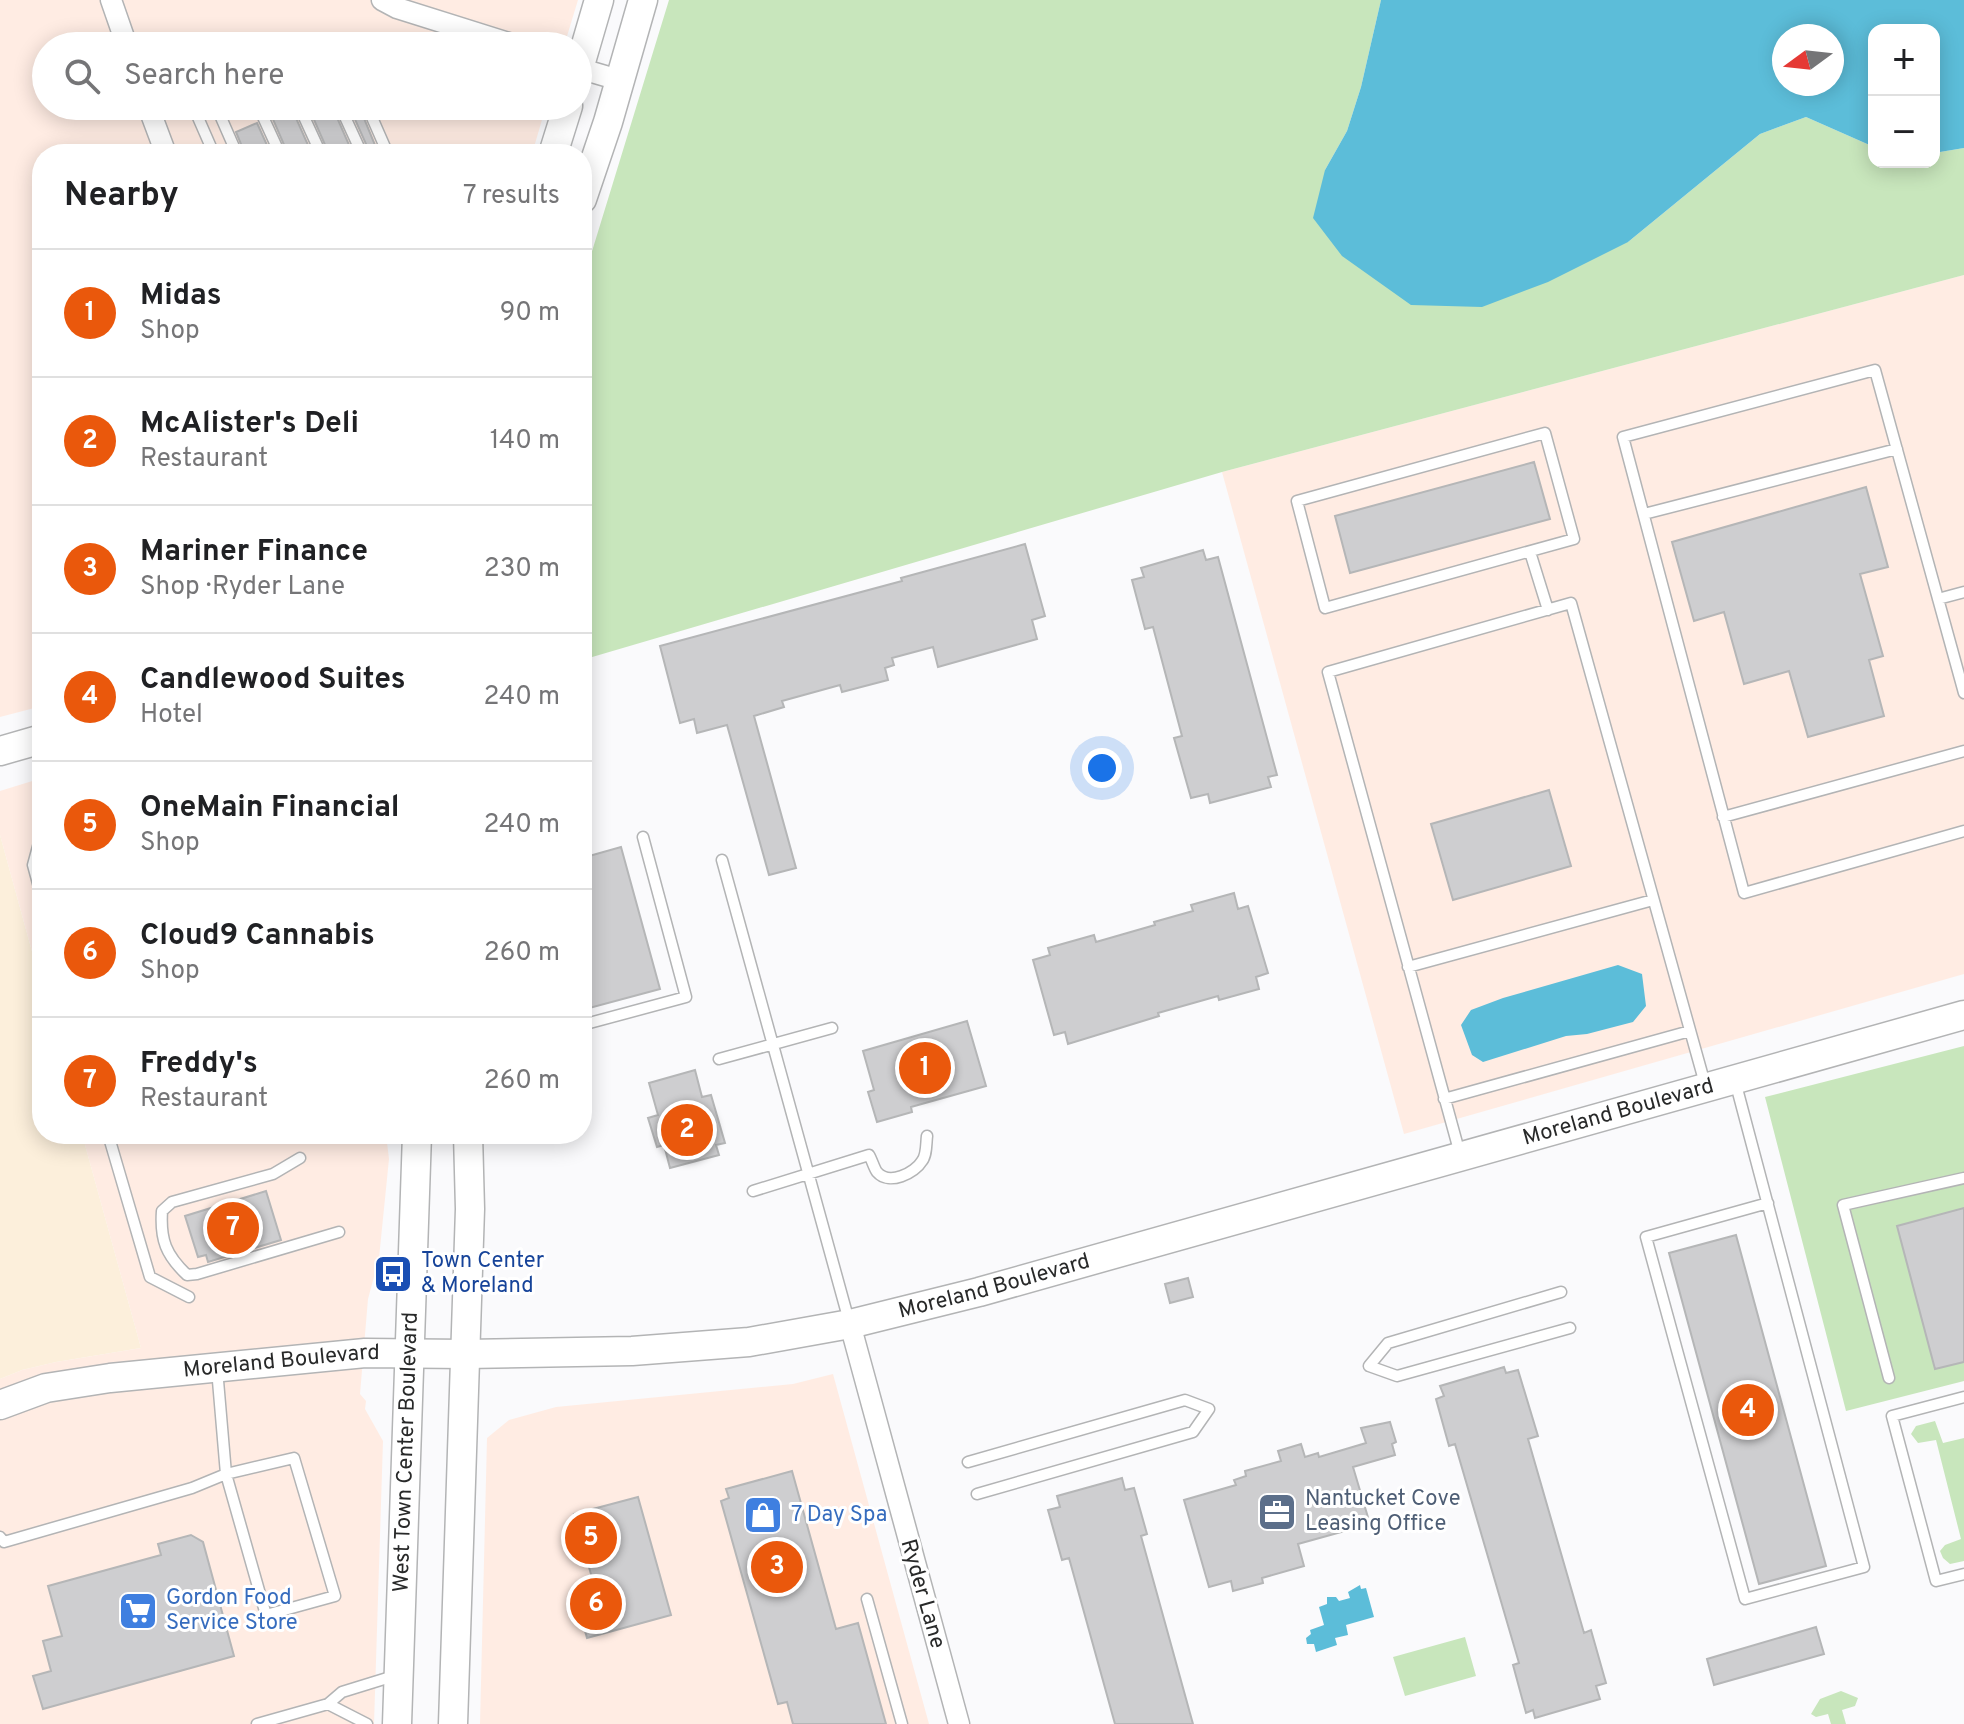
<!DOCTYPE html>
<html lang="en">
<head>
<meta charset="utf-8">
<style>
	body { margin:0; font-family:Overpass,sans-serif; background:#f6f6f6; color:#202124 }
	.controls { position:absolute; right:24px; top:24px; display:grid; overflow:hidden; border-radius:16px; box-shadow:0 4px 20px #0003 }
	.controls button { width:72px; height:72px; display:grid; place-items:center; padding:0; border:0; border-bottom:2px solid #e0e0e0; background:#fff; color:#202124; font:40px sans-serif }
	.compass { position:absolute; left:1772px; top:24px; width:72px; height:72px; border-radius:50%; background:#fff; box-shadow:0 4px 20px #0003; rotate:255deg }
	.you { position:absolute; left:1102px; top:768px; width:28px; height:28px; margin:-20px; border:6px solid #fff; border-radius:50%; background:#1a73e8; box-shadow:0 0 0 12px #1a73e833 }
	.badge { display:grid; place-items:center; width:52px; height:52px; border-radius:50%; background:#ea580c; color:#fff; font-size:26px; font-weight:700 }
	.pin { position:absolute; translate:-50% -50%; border:4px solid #fff; box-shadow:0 2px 8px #0006 }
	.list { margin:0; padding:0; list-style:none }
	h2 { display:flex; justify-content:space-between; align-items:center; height:104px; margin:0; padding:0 32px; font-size:34px }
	h2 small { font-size:26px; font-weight:400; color:#757577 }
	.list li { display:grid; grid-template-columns:52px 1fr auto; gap:24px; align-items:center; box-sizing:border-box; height:128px; padding:0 32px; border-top:2px solid #e0e0e0 }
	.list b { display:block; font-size:30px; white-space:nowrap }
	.list p { margin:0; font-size:26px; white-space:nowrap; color:#757577 }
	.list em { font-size:26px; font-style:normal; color:#757577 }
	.icon { flex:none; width:44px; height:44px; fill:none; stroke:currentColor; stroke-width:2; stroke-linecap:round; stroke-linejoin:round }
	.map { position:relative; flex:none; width:1964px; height:1724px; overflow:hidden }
	.search { position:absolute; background:#fff; box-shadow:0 4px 20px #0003; left:32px; top:32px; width:560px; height:88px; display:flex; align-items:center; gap:20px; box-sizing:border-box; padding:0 28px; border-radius:44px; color:#757577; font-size:30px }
	.panel { position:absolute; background:#fff; box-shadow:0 4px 20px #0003; left:32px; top:144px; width:560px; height:1000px; border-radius:32px }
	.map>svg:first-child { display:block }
</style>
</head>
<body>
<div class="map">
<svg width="1964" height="1724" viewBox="0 0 1964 1724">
	<rect width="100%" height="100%" fill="#fafafc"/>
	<path fill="#ffece3" d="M 0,0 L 578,0 L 564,46 L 46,46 L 46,106 L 546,106 L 532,154 L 42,154 L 42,706 L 0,717 Z
		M 1964,275 L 1964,974 L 1404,1134 L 1222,472 Z
		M 42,778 L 42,988 L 0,835 L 0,791 Z
		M 82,1134 L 386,1134 L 389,1159 L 379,1258 L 368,1299 L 360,1394 L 366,1401 L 365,1409 L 383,1441 L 374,1724 L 0,1724 L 0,1379 L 22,1370 L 56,1362 L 141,1348 Z
		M 833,1374 L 929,1724 L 480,1724 L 487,1438 L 509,1420 L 556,1407 L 793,1384 Z"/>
	<path fill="#fcefdb" d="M 0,835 L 42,988 L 42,1134 L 82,1134 L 141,1348 L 56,1362 L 22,1370 L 0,1379 Z"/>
	<path fill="#c8e6bc" d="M 669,0 L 1381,0 L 1361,87 L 1347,131 L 1325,170 L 1628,242 L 1760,134 L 1806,117 L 1874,147 L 1874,162 L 1934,162 L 1934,153 L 1964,148 L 1964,275 L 1222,472 L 582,660 L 582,284 Z
		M 1964,1046 L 1964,1381 L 1846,1411 L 1765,1097 Z
		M 1935,1421 L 1943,1443 L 1964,1438 L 1964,1561 L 1950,1564 L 1943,1558 L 1940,1551 L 1945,1545 L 1961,1539 L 1936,1440 L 1918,1443 L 1911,1434 L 1916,1426 Z
		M 1465,1637 L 1476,1676 L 1405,1696 L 1393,1657 Z
		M 1841,1691 L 1858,1698 L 1855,1706 L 1842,1710 L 1846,1724 L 1831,1724 L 1828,1714 L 1816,1717 L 1811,1714 L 1820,1699 Z"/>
	<path fill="#5cbdd9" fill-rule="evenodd" d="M 1381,0 L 1964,0 L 1964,148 L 1934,153 L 1934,30 L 1874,30 L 1874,147 L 1806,117 L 1760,134 L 1628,242 L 1548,282 L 1482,307 L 1411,305 L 1342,256 L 1313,218 L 1325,170 L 1347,131 L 1361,87 ZM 1784,36 L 1832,36 L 1832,84 L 1784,84 Z
		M 1618,965 L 1642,974 L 1646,1006 L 1633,1022 L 1587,1034 L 1566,1036 L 1483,1062 L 1472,1055 L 1461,1025 L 1471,1010 L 1503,998 Z
		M 1360,1585 L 1361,1589 L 1366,1588 L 1374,1617 L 1346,1625 L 1348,1635 L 1335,1638 L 1337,1645 L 1316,1652 L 1314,1644 L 1307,1644 L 1306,1638 L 1311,1634 L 1310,1630 L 1324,1625 L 1319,1607 L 1327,1604 L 1327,1597 L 1336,1597 L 1339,1601 L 1350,1598 L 1348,1592 Z"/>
	<path fill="#ceced0" stroke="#b5b6b7" stroke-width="2" d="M 308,106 L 332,106 L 353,154 L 329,154 Z
		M 349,106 L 359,106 L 377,150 L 370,153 Z
		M 291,108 L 292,109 L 312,154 L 288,154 L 272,117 Z
		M 257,123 L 271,154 L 245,154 L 236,132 Z
		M 1534,462 L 1550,519 L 1350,573 L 1335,516 Z
		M 1866,487 L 1888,567 L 1860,574 L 1883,656 L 1869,660 L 1884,716 L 1808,737 L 1789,671 L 1744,684 L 1724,612 L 1694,621 L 1672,542 Z
		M 1025,544 L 1045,616 L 1032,620 L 1037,639 L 938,667 L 933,647 L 892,658 L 894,665 L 885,668 L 888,680 L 842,692 L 840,685 L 782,701 L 784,707 L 754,716 L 796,868 L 769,875 L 727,725 L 697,733 L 694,719 L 680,723 L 660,646 L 902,581 L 901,578 Z
		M 1203,550 L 1206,560 L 1218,557 L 1277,775 L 1268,777 L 1271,787 L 1210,803 L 1208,794 L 1191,798 L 1174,738 L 1182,736 L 1153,627 L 1145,629 L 1132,580 L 1144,577 L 1141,568 Z
		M 1549,790 L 1571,866 L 1453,900 L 1431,824 Z
		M 621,847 L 660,989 L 582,1010 L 582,858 Z
		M 1234,893 L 1238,909 L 1248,906 L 1268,973 L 1256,977 L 1259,989 L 1219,1000 L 1218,996 L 1158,1013 L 1159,1016 L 1068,1044 L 1065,1032 L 1054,1035 L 1033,960 L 1050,955 L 1048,948 L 1094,935 L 1096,942 L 1155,925 L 1154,922 L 1193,911 L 1191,905 Z
		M 967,1021 L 986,1086 L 911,1107 L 912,1112 L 877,1122 L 868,1092 L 874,1090 L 863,1051 Z
		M 695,1070 L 702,1097 L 711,1095 L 725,1143 L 716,1145 L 719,1155 L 670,1168 L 664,1145 L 657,1147 L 648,1118 L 658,1115 L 649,1083 Z
		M 266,1191 L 281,1240 L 208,1262 L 206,1255 L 198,1257 L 185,1216 Z
		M 1964,1208 L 1964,1362 L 1935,1369 L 1897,1226 Z
		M 1736,1235 L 1826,1566 L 1759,1584 L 1669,1253 Z
		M 1188,1278 L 1193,1297 L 1170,1303 L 1165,1284 Z
		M 1504,1367 L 1506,1373 L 1518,1370 L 1538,1436 L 1528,1439 L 1584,1633 L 1591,1630 L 1606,1683 L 1596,1686 L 1600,1699 L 1535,1718 L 1533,1710 L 1526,1713 L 1513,1665 L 1519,1663 L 1455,1444 L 1449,1446 L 1436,1399 L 1444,1396 L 1440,1386 Z
		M 1390,1422 L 1396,1442 L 1392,1444 L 1395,1455 L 1353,1467 L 1370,1524 L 1298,1544 L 1304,1566 L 1262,1578 L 1263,1583 L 1233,1591 L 1231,1581 L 1209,1587 L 1184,1500 L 1236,1485 L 1234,1480 L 1246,1476 L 1245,1471 L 1281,1461 L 1278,1451 L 1301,1444 L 1305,1457 L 1318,1453 L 1319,1457 L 1366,1443 L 1361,1428 Z
		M 792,1471 L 836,1629 L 858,1623 L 886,1724 L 793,1724 L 787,1702 L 778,1704 L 721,1501 L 729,1498 L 726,1489 Z
		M 1122,1478 L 1125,1490 L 1134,1488 L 1147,1534 L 1141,1536 L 1193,1724 L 1115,1724 L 1069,1558 L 1062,1560 L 1048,1510 L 1060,1507 L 1057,1496 Z
		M 638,1497 L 671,1615 L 587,1638 L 576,1598 L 596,1592 L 574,1514 Z
		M 191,1535 L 203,1542 L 234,1656 L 43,1709 L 33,1676 L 51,1671 L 43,1641 L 62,1636 L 48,1586 L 161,1555 L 158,1544 Z
		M 1816,1627 L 1824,1654 L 1714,1685 L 1707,1659 Z"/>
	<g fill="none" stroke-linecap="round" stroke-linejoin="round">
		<defs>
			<path id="lane" d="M 193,106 L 214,154
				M 216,106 L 237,154
				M 258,106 L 280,154
				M 299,106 L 321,154
				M 340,106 L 362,154
				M 367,106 L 388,154
				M 1545,433 L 1574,539 L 1325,608 L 1297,501 Z
				M 1644,514 L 1897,449
				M 1530,552 L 1548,610
				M 1938,599 L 1964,592
				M 1964,693 L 1875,370 L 1623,437 L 1744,893 L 1964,831
				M 1723,817 L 1964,751
				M 39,843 L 33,865 L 42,898
				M 722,860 L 849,1321
				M 1408,967 L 1653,900
				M 582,1025 L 686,997 L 643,837
				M 719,1059 L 832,1028
				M 1735,1081 L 1864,1567 L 1745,1599 L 1646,1237 L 1768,1203
				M 1444,1099 L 1690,1031
				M 108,1134 L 150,1277 L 189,1297
				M 1460,1154 L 1328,672 L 1571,603 L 1705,1084
				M 300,1158 L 273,1174 L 172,1202 L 162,1211 C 160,1240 166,1255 187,1275 L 197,1274 L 339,1232
				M 753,1191 L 869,1155 C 872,1160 874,1168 877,1172 C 889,1186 915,1173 922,1161 C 927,1155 926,1143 927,1136
				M 1561,1292 L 1388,1343 L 1369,1366 L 1397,1376 L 1570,1328
				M 1889,1378 L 1843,1205 L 1964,1178
				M 1964,1397 L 1892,1416 L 1936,1581 L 1964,1574
				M 968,1462 L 1185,1400 L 1209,1409 L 1193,1432 L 977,1494
				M 0,1537 L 4,1542 L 192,1488 L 226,1474 L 294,1458 L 335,1596 L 266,1615 L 226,1474 L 217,1369
				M 867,1599 L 902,1724
				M 328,1704 L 367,1724
				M 257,1724 L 328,1704 L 342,1692 L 397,1675"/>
			<path id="street" d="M 111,0 L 127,46
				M 382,0 L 397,8 L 518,46
				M 578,68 L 619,80
				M 148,106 L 166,154
				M 850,1324 L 959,1724"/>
			<g id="secondary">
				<path d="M 578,72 L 599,0"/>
				<path d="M 553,154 L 568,106"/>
				<path d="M 582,199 L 608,122 L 643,0"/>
				<path d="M 0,751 L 42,739"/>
				<path id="s1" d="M 0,1405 L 46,1388 L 110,1378 L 365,1353 L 466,1354 L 632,1351 L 749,1342 L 850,1324 L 979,1292 L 1964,1015"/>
				<path id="s2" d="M 397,1724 L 417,1134"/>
				<path d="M 453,1724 L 470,1209 L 468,1134"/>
			</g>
		</defs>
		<use href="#lane" stroke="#b3b4b5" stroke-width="13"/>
		<use href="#street" stroke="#b3b4b5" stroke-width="23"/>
		<use href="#secondary" stroke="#b3b4b5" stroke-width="31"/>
		<use href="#lane" stroke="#fff" stroke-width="10"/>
		<use href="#street" stroke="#fff" stroke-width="20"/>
		<use href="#secondary" stroke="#fff" stroke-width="28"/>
	</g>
	<defs>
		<symbol id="bus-square" viewBox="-11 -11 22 22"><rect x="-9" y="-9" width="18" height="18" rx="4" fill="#1a4fb4" stroke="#fff"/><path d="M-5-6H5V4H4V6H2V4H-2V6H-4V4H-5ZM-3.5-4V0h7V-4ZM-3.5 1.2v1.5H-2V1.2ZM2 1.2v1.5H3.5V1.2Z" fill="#fff"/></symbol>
		<symbol id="office-square" viewBox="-11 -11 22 22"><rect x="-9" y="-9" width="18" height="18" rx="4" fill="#5c6f8a" stroke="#fff"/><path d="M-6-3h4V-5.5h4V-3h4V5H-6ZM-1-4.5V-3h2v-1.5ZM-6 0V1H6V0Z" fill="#fff"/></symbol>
		<symbol id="shop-square" viewBox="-11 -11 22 22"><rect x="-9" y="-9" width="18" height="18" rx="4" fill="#3f7fe0" stroke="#fff"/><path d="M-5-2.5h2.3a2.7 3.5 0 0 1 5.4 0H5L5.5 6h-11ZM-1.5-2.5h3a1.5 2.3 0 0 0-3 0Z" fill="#fff"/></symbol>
		<symbol id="supermarket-square" viewBox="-11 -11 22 22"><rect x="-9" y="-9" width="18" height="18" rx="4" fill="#3f7fe0" stroke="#fff"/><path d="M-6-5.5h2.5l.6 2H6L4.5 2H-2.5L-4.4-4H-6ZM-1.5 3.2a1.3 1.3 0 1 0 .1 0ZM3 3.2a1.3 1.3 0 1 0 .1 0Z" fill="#fff"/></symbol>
	</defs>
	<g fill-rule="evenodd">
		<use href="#bus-square" x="371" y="1252" width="44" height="44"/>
		<use href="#office-square" x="1255" y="1490" width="44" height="44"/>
		<use href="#shop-square" x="741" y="1493" width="44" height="44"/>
		<use href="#supermarket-square" x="116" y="1589" width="44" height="44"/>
	</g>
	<g text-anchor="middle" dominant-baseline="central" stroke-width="6" stroke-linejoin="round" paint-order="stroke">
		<g font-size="22" fill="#282929" stroke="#fff">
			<text stroke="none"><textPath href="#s1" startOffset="1654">Moreland Boulevard</textPath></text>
			<text stroke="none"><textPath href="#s1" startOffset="1006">Moreland Boulevard</textPath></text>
			<text stroke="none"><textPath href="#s1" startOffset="286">Moreland Boulevard</textPath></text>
			<text stroke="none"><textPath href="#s2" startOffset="272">West Town Center Boulevard</textPath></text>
			<text transform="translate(922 1594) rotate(74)">Ryder Lane</text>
		</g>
		<g font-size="22" fill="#164399" stroke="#fff" text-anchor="start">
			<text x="421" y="1261">Town Center<tspan x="421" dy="25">&amp; Moreland</tspan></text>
		</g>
		<g font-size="22" fill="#4e5e75" stroke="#fff" text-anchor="start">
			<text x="1305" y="1499">Nantucket Cove<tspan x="1305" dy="25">Leasing Office</tspan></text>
		</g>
		<g font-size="22" fill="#366cbe" stroke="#fff" text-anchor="start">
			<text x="791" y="1515">7 Day Spa</text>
			<text x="166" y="1598">Gordon Food<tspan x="166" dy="25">Service Store</tspan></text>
		</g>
	</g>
</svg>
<div class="controls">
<button>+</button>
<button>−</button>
</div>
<svg class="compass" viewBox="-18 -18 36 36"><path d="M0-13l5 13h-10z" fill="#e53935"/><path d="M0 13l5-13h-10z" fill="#757577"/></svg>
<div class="you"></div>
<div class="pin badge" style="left:925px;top:1068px">1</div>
<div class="pin badge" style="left:687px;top:1130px">2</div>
<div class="pin badge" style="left:777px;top:1567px">3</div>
<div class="pin badge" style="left:1748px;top:1410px">4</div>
<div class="pin badge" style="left:591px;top:1538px">5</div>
<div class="pin badge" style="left:596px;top:1604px">6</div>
<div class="pin badge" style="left:233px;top:1228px">7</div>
<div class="search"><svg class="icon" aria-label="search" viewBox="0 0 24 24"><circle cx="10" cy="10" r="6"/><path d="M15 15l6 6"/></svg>Search here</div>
<section class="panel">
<h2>Nearby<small>7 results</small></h2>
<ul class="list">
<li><span class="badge">1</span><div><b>Midas</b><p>Shop</p></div><em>90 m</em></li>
<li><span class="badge">2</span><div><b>McAlister's Deli</b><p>Restaurant</p></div><em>140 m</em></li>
<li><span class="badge">3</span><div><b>Mariner Finance</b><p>Shop · Ryder Lane</p></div><em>230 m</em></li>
<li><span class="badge">4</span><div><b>Candlewood Suites</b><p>Hotel</p></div><em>240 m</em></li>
<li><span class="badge">5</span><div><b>OneMain Financial</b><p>Shop</p></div><em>240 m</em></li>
<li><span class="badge">6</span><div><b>Cloud9 Cannabis</b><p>Shop</p></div><em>260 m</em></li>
<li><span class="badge">7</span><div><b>Freddy's</b><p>Restaurant</p></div><em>260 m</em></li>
</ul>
</section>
</div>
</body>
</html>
